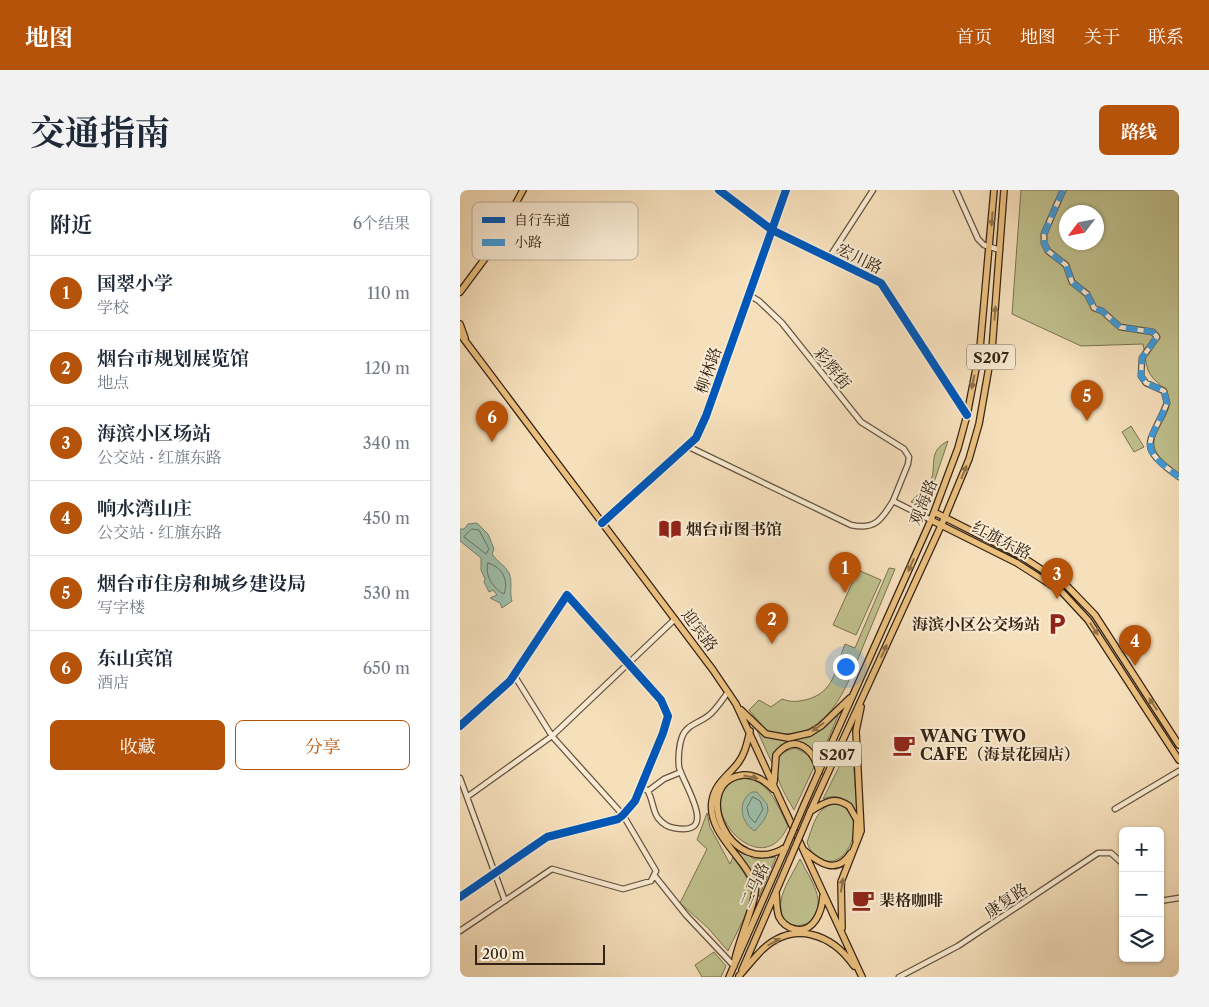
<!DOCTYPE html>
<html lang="zh">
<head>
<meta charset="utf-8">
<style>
	body { margin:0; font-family:"Libre Caslon Text","Noto Serif SC",serif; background:#f2f2f3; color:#1f2937 }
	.controls { position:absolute; right:15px; bottom:15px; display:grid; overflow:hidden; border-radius:8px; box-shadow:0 1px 4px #0004 }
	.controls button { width:45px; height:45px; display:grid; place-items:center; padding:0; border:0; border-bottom:1px solid #e0e1e3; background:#fff; color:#1f2937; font:25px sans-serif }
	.compass { position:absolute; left:599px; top:15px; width:45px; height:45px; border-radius:50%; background:#fff; box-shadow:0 1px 4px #0004; rotate:238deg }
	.scale { position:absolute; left:15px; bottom:12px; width:130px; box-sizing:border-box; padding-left:5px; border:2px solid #342214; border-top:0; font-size:14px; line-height:18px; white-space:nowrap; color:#342214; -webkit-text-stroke:4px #f9ebd3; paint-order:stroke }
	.you { position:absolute; left:385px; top:476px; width:18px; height:18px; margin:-12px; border:4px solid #fff; border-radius:50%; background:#1a73e8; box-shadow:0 0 0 8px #1a73e833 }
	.badge { display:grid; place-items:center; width:32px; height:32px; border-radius:50%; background:#b45309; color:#fff; font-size:16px; font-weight:700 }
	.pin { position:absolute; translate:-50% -41px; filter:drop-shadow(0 1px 2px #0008) }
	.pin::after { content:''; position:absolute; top:26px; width:18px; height:15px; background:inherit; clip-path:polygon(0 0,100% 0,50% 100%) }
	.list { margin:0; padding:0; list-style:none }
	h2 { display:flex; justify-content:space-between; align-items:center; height:65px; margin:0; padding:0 20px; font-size:21px }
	h2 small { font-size:16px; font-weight:400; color:#747a83 }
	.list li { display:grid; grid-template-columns:32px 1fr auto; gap:15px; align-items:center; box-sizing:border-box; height:75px; padding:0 20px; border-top:1px solid #e0e1e3 }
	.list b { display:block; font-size:19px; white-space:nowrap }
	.list p { margin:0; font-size:16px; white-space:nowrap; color:#747a83 }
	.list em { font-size:16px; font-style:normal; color:#747a83 }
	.actions { display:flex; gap:10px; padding:15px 20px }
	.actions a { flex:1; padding:11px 0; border:1px solid #b45309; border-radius:8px; text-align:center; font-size:18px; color:#b45309 }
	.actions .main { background:#b45309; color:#fff }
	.icon { flex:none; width:28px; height:28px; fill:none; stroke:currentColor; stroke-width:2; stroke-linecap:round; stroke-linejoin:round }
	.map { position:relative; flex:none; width:719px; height:787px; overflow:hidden; border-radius:8px }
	header { display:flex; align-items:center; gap:30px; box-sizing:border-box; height:70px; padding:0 25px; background:#b45309; color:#fff }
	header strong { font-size:24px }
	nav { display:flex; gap:28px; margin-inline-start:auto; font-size:18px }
	.intro { display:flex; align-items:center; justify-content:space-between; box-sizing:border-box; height:120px; padding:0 30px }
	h1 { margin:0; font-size:35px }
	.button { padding:12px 22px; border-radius:8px; background:#b45309; color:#fff; font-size:18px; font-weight:700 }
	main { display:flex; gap:30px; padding:0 30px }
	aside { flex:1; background:#fff; border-radius:8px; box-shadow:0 1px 4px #0004 }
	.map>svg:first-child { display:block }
</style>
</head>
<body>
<header>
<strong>地图</strong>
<nav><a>首页</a><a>地图</a><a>关于</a><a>联系</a></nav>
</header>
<div class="intro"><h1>交通指南</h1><a class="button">路线</a></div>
<main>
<aside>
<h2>附近<small>6个结果</small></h2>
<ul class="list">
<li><span class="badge">1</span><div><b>国翠小学</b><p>学校</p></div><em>110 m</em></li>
<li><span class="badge">2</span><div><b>烟台市规划展览馆</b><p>地点</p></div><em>120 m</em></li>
<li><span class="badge">3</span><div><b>海滨小区场站</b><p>公交站 · 红旗东路</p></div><em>340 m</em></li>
<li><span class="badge">4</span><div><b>响水湾山庄</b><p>公交站 · 红旗东路</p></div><em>450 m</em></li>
<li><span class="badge">5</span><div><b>烟台市住房和城乡建设局</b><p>写字楼</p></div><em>530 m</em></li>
<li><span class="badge">6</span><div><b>东山宾馆</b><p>酒店</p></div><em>650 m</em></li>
</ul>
<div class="actions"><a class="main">收藏</a><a>分享</a></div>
</aside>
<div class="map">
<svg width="719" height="787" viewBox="0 0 719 787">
	<rect width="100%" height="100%" fill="#f6e0bc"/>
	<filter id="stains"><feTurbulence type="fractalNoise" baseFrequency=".004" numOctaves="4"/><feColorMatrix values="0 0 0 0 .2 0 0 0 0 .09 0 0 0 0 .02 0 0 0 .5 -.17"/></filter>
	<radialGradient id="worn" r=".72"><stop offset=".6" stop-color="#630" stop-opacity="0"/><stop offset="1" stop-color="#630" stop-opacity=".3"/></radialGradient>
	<path fill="#c0c18e" stroke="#7a7251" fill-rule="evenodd" d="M 561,0 L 719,0 L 719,285 C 699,269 684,258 702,232 C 705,227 710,218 709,211 C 708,196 693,193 688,180 C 685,172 685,162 683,154 L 621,156 L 552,124 ZM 606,22 L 636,22 L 636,52 L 606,52 Z
		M 671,236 L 684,257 L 674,262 L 662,242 Z
		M 488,251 L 467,313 L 460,316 L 451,312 C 457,304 466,300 470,292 C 478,277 466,262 488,251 Z
		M 429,378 L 435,379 C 425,404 414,429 404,454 C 387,496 367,558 307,541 L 289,520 L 299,510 L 311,517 L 322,509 C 330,512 336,512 345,510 C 375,503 375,479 385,454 L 395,458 Z
		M 398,380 L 421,390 L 396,445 L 373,435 Z
		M 379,523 L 359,571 L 349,556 L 337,552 L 314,564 L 312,573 L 296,538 C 330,559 353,549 379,523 Z
		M 392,551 L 397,624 C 390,611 378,602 363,609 Z
		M 336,558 L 350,566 L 355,575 L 334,620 C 323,601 299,564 336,558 Z
		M 282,587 C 310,590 317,615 328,636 C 304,690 246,630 263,600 C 267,593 275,590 282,587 Z
		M 374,614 C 412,618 389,689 358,667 C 352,663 349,659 347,652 C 353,637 356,617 374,614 Z
		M 247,623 L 250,637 L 270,674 L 273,667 C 279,677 291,690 291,702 C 292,717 274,747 268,761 L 248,738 L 220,713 L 247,659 L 237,650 Z
		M 268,651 L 294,669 L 316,667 L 299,707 L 295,690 Z
		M 340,669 C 350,689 370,714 349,733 L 338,736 L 327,733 C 310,714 331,688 340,669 Z
		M 254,762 L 266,776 L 261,787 L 242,787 L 235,775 Z"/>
	<path fill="#9ebeaa" stroke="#74806e" d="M 17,333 L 28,344 L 34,359 L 32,364 C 37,372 45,375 49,383 C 53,393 49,401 52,411 L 42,418 L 40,413 L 30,408 L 37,405 L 33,400 L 29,402 L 24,392 L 25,389 L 21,380 L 21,368 L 0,351 L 0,339 L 4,339 L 8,334 Z
		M 292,602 L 297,602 L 307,614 L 308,621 L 304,630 L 295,641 C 280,633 277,611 292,602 Z"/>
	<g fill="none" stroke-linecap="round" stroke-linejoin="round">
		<path stroke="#69705f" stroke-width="1" d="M 12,339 L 19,340 L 29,359 L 26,364 L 4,347 Z
			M 28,373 C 42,377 49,390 44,404 C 34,399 24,386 28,373 Z
			M 293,607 L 300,611 L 303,619 L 295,633 L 289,626 L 287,618 Z"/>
		<defs>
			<path id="minor" d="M 259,0 L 312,40 L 421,93 L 507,225
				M 496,0 L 518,49 L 524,55 L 540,60
				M 603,0 L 584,44 L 584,53 L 588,61 L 606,75 L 612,92 L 627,104 L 634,118 L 642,121 L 660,137 L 693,142 L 697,147 L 682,168 L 681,186 L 686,193 L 704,201 L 707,213 C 691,254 674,255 719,287
				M 369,68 L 413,0
				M 289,105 L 299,111 L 322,133 L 401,232 L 444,259 L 449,267 L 448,274 L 433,311
				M 227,256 L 391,335 C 414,340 421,331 433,311 L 471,330
				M 142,333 L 236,248 L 246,226 L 326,0
				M 0,536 L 50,491 L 107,405 L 201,510 L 208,526 L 203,543 L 175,611 L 163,625 L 158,629 L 87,647 L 0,707
				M 0,588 L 45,711
				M 181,598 L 187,600 C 193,608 192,620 198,628 C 202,633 207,637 214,638 C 261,647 223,594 219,577 C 218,568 219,555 222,547 C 226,535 239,533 248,526 C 256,520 262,510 268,502
				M 188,601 L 204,589 L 221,582
				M 7,607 L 92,546 L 215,429
				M 655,619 L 719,581
				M 194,685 L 226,725 L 274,776
				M 700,711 L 719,708
				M 0,741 L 92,679 L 163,699 L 191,691 L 196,681 L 163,625 L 92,546 L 54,485
				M 439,787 L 498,756 L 638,663 L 651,663 L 663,674"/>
			<path id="major" d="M 0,102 L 29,63 L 63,0
				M 0,134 L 5,148
				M 0,144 L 253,480 L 276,514 L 402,787
				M 474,322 L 561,366 L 607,396 L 635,425 L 719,555
				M 471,330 L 557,373 L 602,402 L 628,430 L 719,570
				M 281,520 L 306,544 L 328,548 L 350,543 L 361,536 L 390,508
				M 314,592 L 316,565 C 335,542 354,559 359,582
				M 313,599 C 306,591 294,584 283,585 C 228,592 270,693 326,657
				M 344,615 L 471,330 L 498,258 L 507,225 L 520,158 L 534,0
				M 351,621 C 365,612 374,606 389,616 L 397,630 L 396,650
				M 350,622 L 485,327 L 509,269 L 519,234 L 532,160 L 544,0
				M 345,661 C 360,674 377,685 391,663
				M 316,703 C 317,711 316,719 319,727 C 322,733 327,737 334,739 C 354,744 362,721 363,706
				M 382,738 L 381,692 L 401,641 L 396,541 L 401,517
				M 274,776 C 275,756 299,708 295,695 C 285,667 247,644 252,611 C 255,593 268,586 278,573 C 285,564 287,553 290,541
				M 282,780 L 330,669
				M 279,786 C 287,777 294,768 302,760 C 334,730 372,744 394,776
				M 269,787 L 326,657"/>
		</defs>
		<use href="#minor" stroke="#64523e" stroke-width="7"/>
		<use href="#major" stroke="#342214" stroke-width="8"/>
		<use href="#minor" stroke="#f9ebd3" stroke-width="4.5"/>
		<use href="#major" stroke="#ebc07e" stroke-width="5.5"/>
		<defs>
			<path id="major-bridge" d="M 326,657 L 344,615
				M 330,669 L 350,622"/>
		</defs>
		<use href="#major-bridge" stroke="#342214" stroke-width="8" stroke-linecap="butt"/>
		<use href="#major-bridge" stroke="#ebc07e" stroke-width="5.5"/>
		<path stroke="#3e9cde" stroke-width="6" stroke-dasharray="12 6" stroke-linecap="butt" d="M 603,0 L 584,44 L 584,53 L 588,61 L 606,75 L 612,92 L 627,104 L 634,118 L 642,121 L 660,137 L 693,142 L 697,147 L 682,168 L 681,186 L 686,193 L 704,201 L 707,213 C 691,254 674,255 719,287"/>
		<defs>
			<path id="cycleway" d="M 259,0 L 312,40 L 421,93 L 507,225
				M 142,333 L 236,248 L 246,226 L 326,0
				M 0,536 L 50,491 L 107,405 L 201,510 L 208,526 L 203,543 L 175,611 L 163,625 L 158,629 L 87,647 L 0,707"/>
		</defs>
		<use href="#cycleway" stroke="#f9ebd3" stroke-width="11"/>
		<use href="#cycleway" stroke="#0057b8" stroke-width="8"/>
	</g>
	<defs><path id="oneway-solid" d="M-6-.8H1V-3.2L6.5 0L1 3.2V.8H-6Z" transform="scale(1.25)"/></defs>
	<g fill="#907149">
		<use href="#oneway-solid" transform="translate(532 29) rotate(94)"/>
		<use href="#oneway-solid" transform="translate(535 123) rotate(-85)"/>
		<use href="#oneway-solid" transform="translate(513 192) rotate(101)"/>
		<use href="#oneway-solid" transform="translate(504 282) rotate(-68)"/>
		<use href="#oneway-solid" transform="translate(451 375) rotate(114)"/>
		<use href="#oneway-solid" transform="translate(634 439) rotate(56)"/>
		<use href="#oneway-solid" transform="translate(424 461) rotate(-66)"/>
		<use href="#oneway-solid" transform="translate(693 514) rotate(-123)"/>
		<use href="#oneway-solid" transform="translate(358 537) rotate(145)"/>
		<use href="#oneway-solid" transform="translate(291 587) rotate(12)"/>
		<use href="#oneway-solid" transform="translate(382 695) rotate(-81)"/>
		<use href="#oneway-solid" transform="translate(314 752) rotate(-30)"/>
	</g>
	<defs>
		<symbol id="library-bare" viewBox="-9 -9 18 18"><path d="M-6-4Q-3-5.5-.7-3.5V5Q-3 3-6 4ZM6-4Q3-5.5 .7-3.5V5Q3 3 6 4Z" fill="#8f2418" stroke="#f9ebd3" stroke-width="2.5" paint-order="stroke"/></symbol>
		<symbol id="parking-bare" viewBox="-9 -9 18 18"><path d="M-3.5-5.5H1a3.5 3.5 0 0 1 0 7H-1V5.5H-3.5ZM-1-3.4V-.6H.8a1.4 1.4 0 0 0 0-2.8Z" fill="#8f2418" stroke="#f9ebd3" stroke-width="2.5" paint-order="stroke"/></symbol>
		<symbol id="cafe-bare" viewBox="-9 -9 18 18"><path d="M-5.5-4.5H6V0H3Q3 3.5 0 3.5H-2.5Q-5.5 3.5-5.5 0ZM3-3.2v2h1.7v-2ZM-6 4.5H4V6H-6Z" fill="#8f2418" stroke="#f9ebd3" stroke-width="2.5" paint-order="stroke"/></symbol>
	</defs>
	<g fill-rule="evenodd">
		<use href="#library-bare" x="194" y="323" width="32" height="32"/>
		<use href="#parking-bare" x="581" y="418" width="32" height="32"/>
		<use href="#cafe-bare" x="428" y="539" width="32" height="32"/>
		<use href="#cafe-bare" x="387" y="694" width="32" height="32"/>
	</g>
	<g text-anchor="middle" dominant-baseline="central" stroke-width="4" stroke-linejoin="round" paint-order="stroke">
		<g fill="#f9ebd3" stroke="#6f5e4d" stroke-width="1">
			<rect x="507" y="154.5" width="48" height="25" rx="4"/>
			<rect x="353" y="551.5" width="48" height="25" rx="4"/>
		</g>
		<g font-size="15" font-weight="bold" fill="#342214">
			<text x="531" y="167">S207</text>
			<text x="377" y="564">S207</text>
		</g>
		<g font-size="16" fill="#342214" stroke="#f9ebd3">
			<text transform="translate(400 68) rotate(26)">宏川路</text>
			<text transform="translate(373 178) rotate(51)">彩辉街</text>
			<text transform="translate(248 180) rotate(-71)">柳林路</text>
			<text transform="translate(463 312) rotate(-68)">观海路</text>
			<text transform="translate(542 350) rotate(27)">红旗东路</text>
			<text transform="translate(240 440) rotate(53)">迎宾路</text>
			<text transform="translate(294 695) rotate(-66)">二马路</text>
			<text transform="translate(546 710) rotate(-34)">康复路</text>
		</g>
		<g font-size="16" font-weight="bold" fill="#342214" stroke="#f9ebd3" text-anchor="start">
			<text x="226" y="339">烟台市图书馆</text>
			<text x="580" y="434" text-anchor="end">海滨小区公交场站</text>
			<text x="460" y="546">WANG TWO<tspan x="460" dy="18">CAFE（海景花园店）</tspan></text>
			<text x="419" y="710">棐格咖啡</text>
		</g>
	</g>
	<rect x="12" y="12" width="166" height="58" rx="8" fill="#f9ebd3" stroke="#beaf9a" stroke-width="1"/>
	<rect x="22" y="27" width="23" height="6" fill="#0057b8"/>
	<rect x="22" y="49" width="23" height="7" fill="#3e9cde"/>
	<g font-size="14" fill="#342214">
		<text x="54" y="35">自行车道</text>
		<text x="54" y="57">小路</text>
	</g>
	<rect width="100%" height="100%" filter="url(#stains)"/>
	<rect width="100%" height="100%" fill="url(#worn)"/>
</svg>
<div class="controls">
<button>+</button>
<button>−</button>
<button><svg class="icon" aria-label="layers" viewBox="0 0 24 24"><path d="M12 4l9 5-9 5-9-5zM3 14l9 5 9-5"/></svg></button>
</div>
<svg class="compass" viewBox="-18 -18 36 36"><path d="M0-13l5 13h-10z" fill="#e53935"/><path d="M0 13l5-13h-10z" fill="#747a83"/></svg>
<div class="scale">200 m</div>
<div class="you"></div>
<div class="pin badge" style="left:385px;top:403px">1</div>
<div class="pin badge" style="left:312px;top:454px">2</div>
<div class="pin badge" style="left:597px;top:409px">3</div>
<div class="pin badge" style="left:675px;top:476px">4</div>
<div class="pin badge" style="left:627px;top:231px">5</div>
<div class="pin badge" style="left:32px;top:252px">6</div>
</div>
</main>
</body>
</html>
